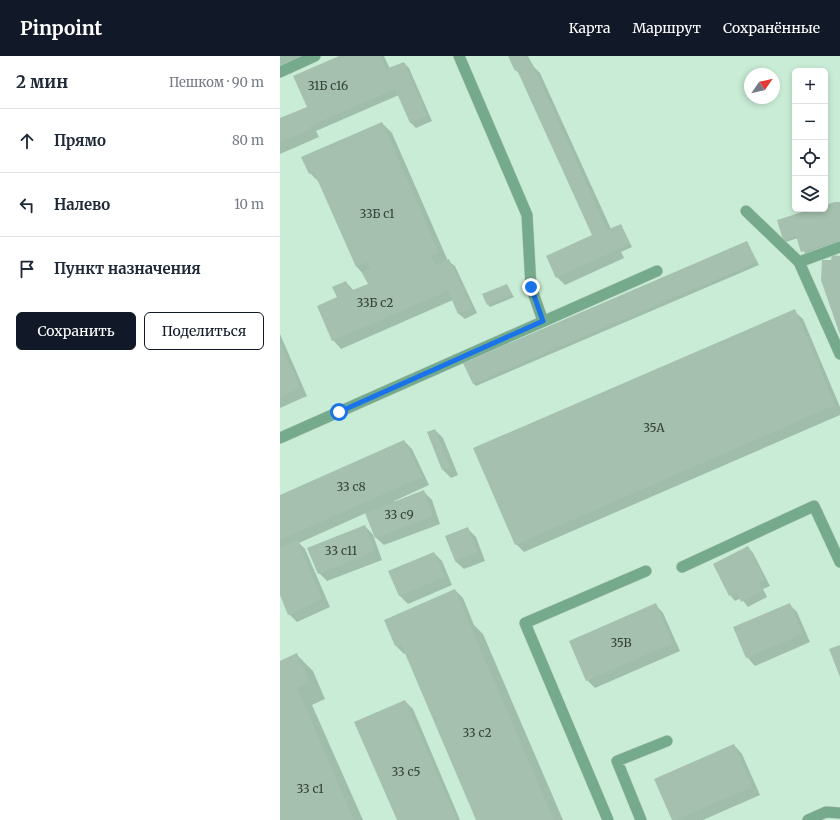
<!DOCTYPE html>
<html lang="ru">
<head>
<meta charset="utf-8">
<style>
	body { margin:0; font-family:Merriweather,serif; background:#f2f2f3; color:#1f2937 }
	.controls { position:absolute; right:12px; top:12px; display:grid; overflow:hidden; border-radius:6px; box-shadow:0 2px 6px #0003 }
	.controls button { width:36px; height:36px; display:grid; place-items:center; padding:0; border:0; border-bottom:1px solid #e0e1e3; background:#fff; color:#1f2937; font:20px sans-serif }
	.compass { position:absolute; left:464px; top:12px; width:36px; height:36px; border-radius:50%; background:#fff; box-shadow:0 2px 6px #0003; rotate:56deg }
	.stop { position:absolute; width:12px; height:12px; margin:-9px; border:3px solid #1a73e8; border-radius:50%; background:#fff }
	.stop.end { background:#1a73e8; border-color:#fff; box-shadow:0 1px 4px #0008 }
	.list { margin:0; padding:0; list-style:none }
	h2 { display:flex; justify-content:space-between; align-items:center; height:52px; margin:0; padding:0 16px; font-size:17px }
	h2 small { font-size:13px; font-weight:400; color:#747a83 }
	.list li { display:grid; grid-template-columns:26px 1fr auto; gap:12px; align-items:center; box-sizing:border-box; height:64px; padding:0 16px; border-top:1px solid #e0e1e3 }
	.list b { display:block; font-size:15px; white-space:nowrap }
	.list em { font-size:13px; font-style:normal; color:#747a83 }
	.actions { display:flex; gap:8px; padding:12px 16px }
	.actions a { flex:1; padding:9px 0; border:1px solid #111827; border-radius:6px; text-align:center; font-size:14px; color:#111827 }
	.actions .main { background:#111827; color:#fff }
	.icon { flex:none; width:22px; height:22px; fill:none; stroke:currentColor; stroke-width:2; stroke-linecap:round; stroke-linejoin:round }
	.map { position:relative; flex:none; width:560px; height:764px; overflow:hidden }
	header { display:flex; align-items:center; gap:24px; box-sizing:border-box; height:56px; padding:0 20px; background:#111827; color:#fff }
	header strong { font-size:19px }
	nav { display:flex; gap:22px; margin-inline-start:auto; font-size:14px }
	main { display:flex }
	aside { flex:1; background:#fff }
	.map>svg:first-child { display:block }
</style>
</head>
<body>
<header>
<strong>Pinpoint</strong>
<nav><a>Карта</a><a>Маршрут</a><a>Сохранённые</a></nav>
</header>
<main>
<aside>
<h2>2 мин<small>Пешком · 90 m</small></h2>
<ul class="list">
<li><svg class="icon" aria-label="ahead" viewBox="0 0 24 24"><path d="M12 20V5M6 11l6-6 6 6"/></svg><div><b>Прямо</b></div><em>80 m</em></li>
<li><svg class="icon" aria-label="left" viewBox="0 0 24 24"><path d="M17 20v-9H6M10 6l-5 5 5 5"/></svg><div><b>Налево</b></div><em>10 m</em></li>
<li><svg class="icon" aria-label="arrive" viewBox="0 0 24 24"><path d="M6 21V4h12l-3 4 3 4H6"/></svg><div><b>Пункт назначения</b></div></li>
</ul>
<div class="actions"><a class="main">Сохранить</a><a>Поделиться</a></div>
</aside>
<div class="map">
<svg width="560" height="764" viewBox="0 0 560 764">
	<rect width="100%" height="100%" fill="#d8f3e3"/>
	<path fill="#c9ecd6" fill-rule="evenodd" d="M 0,0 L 560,0 L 560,764 L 0,764 ZM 515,15 L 545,15 L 545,153 L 515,153 ZM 470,18 L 494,18 L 494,42 L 470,42 Z"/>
	<path fill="#0003" d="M 0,0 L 22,0 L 0,10 Z
		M 61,0 L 104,0 L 110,13 L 124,7 L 129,12 L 152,65 L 136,72 L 131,67 L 119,39 L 36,75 L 39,81 L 0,98 L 0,63 L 29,51 Z
		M 229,0 L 248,0 L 253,10 L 260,17 L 331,173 L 341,169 L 352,191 L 341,196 L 344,202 L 285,229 L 277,221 L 314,179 L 240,19 L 236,14 Z
		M 102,67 L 112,77 L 168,205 L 175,210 L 197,257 L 185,263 L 179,258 L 173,244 L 61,293 L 53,284 L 58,242 L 66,226 L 74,235 L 89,228 L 84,219 L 77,211 L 40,127 L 30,117 Z
		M 560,147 L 560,186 L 525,198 L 518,182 L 506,186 L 504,184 L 535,153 L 545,153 L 545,150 Z
		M 467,186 L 479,209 L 196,330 L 194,328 L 185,308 Z
		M 227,229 L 234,241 L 210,251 L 208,249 Z
		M 514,255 L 523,263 L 560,351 L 560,359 L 244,496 L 236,488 Z
		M 0,278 L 27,340 L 0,352 Z
		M 155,374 L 163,382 L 178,419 L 171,422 L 163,414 L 148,377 Z
		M 124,385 L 132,393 L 149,429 L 114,445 L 114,447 L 144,436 L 152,444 L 160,468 L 104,489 L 93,479 L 102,504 L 47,525 L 39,517 L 85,470 L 95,481 L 86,457 L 19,487 L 25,493 L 50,551 L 17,566 L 9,558 L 0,537 L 0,440 Z
		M 188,473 L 196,481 L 205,505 L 184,513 L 175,505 Z
		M 468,491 L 473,497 L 490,530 L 483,533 L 487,541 L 468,551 L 461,542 L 455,545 L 450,539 Z
		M 154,497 L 162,505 L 172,529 L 128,548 L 120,540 L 109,515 Z
		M 175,534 L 183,542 L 194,569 L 203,578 L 283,764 L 197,764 L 126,597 L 124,598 L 116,590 Z
		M 375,548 L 383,557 L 400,595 L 315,632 L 307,624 Z
		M 509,548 L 517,556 L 530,586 L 475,610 L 467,601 Z
		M 17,599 L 33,615 L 45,643 L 32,649 L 83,764 L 0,764 L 0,606 Z
		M 125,645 L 133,653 L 180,764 L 118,764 Z
		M 454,689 L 462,698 L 480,739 L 423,764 L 393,764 Z"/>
	<path fill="#a5c0af" d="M 59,0 L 101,0 L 106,13 L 124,6 L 147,60 L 130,67 L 115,33 L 30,70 L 31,73 L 0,86 L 0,62 L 27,51 L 13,20 Z
		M 228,0 L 246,0 L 250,8 L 252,7 L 327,174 L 341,168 L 350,188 L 276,222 L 266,200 L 312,179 L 237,14 L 235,15 Z
		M 102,66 L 159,197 L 151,200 L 155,209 L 169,203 L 192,252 L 178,258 L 168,235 L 52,285 L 37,250 L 57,241 L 52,231 L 66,225 L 70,235 L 88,228 L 82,217 L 90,213 L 87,206 L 76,211 L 34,116 L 29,118 L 21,101 Z
		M 555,146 L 560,146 L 560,184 L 521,196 L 516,180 L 503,184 L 497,164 L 532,153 L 545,153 L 545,149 Z
		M 467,185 L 477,206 L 193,328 L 183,307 Z
		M 552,199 L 560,200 L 560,279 L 541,224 L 542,204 L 551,204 Z
		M 227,228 L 232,239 L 207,249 L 202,238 Z
		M 515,253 L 555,349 L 235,489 L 193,392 Z
		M 0,287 L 20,332 L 0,341 Z
		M 155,373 L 170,411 L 162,414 L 147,376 Z
		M 124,384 L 142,421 L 0,484 L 0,439 Z
		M 144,434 L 153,460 L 95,482 L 85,457 Z
		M 85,469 L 95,495 L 38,518 L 27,492 Z
		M 188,471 L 197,496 L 175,505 L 165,480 Z
		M 17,484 L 42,543 L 8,559 L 0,539 L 0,492 Z
		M 468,490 L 485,524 L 479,527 L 482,535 L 461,546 L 457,536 L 449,540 L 433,508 Z
		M 154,496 L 165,521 L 119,540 L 108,515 Z
		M 175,533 L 186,560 L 274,764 L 196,764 L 121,588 L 115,590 L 104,564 Z
		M 376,547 L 393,587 L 306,625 L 289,585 Z
		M 510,547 L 523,578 L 466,602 L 453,571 Z
		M 560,589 L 560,621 L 549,593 Z
		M 17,597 L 29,626 L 17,632 L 74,764 L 0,764 L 0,605 Z
		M 125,644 L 177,764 L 117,764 L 74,666 Z
		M 454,688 L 472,731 L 396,764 L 392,764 L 374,723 Z"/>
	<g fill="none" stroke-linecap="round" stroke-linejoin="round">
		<defs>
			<path id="service" d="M 179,0 L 247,159 L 251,231 L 263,265
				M 0,16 L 35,0
				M 466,155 L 519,206 L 560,298
				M 519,206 L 560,191
				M 402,511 L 534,450 L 560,506
				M 328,764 L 245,567 L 366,515
				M 361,764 L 337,705 L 387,685
				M 528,764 L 546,756 L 560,757"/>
			<path id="minor" d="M 0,382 L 377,215"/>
		</defs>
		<use href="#service" stroke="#b8d0c2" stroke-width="12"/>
		<use href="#minor" stroke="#b8d0c2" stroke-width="12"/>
		<use href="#service" stroke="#75ab8c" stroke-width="11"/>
		<use href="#minor" stroke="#75ab8c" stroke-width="11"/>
	</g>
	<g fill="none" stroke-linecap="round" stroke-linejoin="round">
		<path stroke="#1a73e8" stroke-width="5" d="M 59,356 L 263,265 L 251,231"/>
	</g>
	<g text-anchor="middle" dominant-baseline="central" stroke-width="4" stroke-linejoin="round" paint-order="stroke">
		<g font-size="12" fill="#344239">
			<text x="48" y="29">31Б с16</text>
			<text x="97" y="157">33Б с1</text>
			<text x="95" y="246">33Б с2</text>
			<text x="374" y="371">35А</text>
			<text x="71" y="430">33 с8</text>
			<text x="119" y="458">33 с9</text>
			<text x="61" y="494">33 с11</text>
			<text x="341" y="586">35В</text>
			<text x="197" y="676">33 с2</text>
			<text x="126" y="715">33 с5</text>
			<text x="30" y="732">33 с1</text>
		</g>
	</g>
</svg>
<div class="controls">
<button>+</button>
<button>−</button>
<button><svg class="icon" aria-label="locate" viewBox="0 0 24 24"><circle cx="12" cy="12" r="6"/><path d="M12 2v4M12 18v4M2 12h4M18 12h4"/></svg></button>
<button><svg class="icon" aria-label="layers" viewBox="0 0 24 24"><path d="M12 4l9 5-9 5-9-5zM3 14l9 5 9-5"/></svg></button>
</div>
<svg class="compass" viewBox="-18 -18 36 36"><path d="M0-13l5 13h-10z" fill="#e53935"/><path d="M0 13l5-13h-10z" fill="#747a83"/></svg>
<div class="stop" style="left:59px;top:356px"></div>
<div class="stop end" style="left:251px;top:231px"></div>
</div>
</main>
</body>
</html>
